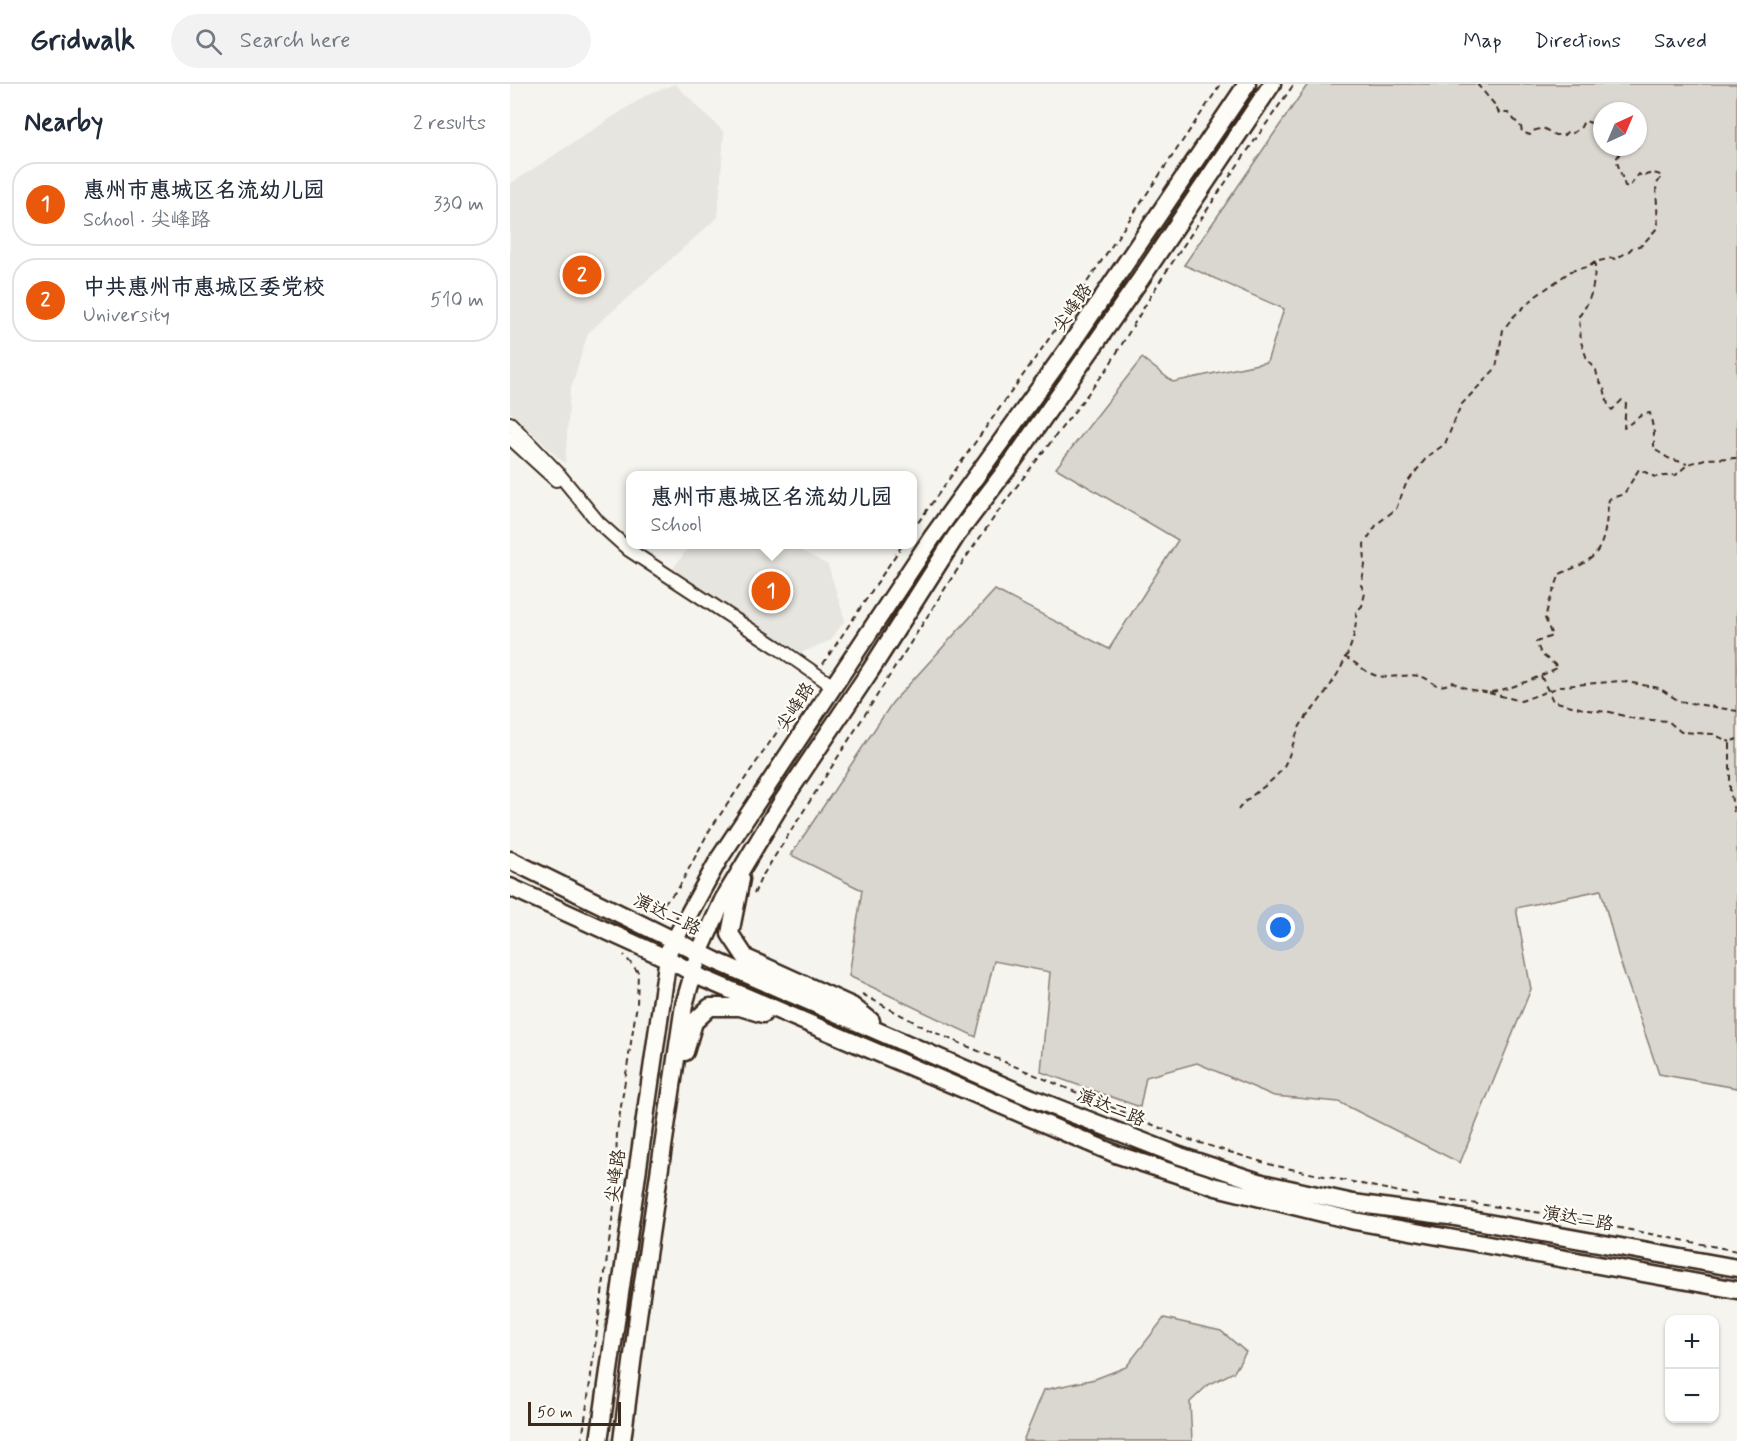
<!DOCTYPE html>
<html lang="en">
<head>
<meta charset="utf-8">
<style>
	body { margin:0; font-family:Mynerve,"LXGW WenKai TC",sans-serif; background:#f2f2f3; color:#1f2937 }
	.controls { position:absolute; right:18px; bottom:18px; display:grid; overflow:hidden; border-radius:12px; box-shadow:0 2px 4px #0004 }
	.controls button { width:54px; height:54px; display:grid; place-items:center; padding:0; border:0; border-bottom:2px solid #e0e1e3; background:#fff; color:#1f2937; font:30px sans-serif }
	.compass { position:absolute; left:1083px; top:18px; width:54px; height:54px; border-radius:50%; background:#fff; box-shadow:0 2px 4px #0004; rotate:44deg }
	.scale { position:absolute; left:18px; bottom:15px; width:93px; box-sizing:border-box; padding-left:6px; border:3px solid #3b2a1e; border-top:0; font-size:16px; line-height:21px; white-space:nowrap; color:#3b2a1e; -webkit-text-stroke:4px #fdfcf7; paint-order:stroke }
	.you { position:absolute; left:771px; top:844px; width:21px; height:21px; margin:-15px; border:4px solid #fff; border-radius:50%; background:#1a73e8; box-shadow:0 0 0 9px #1a73e833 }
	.badge { display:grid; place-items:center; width:39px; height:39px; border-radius:50%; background:#ea580c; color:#fff; font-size:20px; font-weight:700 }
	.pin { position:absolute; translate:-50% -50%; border:3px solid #fff; box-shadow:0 2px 6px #0006 }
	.popup { position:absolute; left:116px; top:387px; width:291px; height:78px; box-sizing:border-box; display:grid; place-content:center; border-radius:12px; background:#fff; filter:drop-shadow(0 2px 4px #0005); font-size:20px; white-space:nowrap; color:#747a83 }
	.popup b { font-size:22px; color:#1f2937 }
	.popup::after { content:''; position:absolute; left:50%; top:100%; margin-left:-12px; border:12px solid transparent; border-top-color:#fff }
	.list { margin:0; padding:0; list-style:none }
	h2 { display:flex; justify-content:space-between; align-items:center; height:78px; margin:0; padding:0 24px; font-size:26px }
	h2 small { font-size:20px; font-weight:400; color:#747a83 }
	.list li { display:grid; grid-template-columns:39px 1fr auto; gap:18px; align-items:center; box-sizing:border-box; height:84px; margin:0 12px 12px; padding:0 12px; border:2px solid #e0e1e3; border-radius:24px }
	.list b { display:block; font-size:22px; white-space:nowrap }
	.list p { margin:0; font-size:20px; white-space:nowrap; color:#747a83 }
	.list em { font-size:20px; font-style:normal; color:#747a83 }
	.icon { flex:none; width:33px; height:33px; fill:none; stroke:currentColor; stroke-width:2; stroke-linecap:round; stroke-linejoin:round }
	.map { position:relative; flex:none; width:1227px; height:1357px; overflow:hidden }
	header { display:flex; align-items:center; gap:36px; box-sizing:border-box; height:84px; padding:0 30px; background:#fff; border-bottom:2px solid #e0e1e3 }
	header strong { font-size:28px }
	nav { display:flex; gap:33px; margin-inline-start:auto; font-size:21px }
	.search { width:420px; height:54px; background:#f2f2f3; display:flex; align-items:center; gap:15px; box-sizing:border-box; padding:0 21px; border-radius:33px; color:#747a83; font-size:22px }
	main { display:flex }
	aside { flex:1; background:#fff }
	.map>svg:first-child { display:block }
</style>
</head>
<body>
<header>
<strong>Gridwalk</strong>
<div class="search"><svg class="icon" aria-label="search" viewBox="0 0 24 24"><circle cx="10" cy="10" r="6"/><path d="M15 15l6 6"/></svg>Search here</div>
<nav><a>Map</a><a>Directions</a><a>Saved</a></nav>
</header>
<main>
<aside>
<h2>Nearby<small>2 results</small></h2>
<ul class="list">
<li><span class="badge">1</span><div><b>惠州市惠城区名流幼儿园</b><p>School · 尖峰路</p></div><em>330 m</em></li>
<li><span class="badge">2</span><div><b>中共惠州市惠城区委党校</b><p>University</p></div><em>510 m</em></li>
</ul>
</aside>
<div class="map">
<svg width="1227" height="1357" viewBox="0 0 1227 1357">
	<rect width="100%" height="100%" fill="#f5f4ee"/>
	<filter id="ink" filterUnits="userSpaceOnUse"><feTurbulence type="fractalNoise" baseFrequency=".0167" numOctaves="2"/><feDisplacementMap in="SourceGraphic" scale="12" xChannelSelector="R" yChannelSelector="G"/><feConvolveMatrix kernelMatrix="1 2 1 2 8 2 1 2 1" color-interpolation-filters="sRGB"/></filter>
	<g filter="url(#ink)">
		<path fill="#e7e5df" d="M 165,0 L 214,48 L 208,133 L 78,249 L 60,307 L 55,380 L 0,328 L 0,100 L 138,10 Z
			M 180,461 L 281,461 L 318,481 L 335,536 L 321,556 L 291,569 L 163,485 Z"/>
		<path fill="#dad6d0" stroke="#8a8077" stroke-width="1.5" fill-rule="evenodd" d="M 798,0 L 1227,0 L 1227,1004 L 1149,990 L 1109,874 L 1091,806 L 1006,824 L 1021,905 L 950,1079 L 829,1018 L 764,1012 L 687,979 L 636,993 L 630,1023 L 531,988 L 540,888 L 484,877 L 466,953 L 339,892 L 352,806 L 281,771 L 382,619 L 485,506 L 599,565 L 668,456 L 546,384 L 632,274 L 663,298 L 757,278 L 774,225 L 674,181 ZM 1092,27 L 1128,27 L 1128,63 L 1092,63 Z
			M 654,1234 L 711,1247 L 736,1268 L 724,1288 L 698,1301 L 680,1318 L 682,1357 L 513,1357 L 534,1306 L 585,1295 L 616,1283 Z"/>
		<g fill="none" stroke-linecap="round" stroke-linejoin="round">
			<defs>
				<path id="street" d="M 0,339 L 48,389 L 89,439 L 119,466 L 267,563 L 323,602
					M 0,354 L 46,396"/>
				<path id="secondary" d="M 0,776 L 206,877 L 522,1014 L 670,1072 L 752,1099 L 843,1119 L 939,1132 L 1227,1184
					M 231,795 L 220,850 L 236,874 L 342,922 L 361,937
					M 0,803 L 158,875 L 192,894 L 608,1071 L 706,1103 L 845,1137 L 1227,1206
					M 175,968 L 184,938 L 200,923 L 230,923 L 253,930
					M 89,1357 L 159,866 L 209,775 L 421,455 L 557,266 L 737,0
					M 112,1357 L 128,1232 L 174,921 L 189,869 L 213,816 L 272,718 L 360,587 L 446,452 L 503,377 L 630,196 L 762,0"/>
			</defs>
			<use href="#street" stroke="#3b2a1e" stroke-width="16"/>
			<use href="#secondary" stroke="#3b2a1e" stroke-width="21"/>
			<path stroke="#3b2a1e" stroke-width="2" stroke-dasharray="6 4.5" stroke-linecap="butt" d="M 967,0 L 985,21 L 989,29 L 998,29 L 1011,43 L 1012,48 L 1020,51 L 1023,47 L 1033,44 L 1045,51 L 1054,51 L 1058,47 L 1063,49 L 1071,43 L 1074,37 C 1086,39 1086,45 1087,56 L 1092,59
				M 1085,178 C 1085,197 1082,217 1069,232 L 1071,258 L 1077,275 L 1086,286 L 1088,295 L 1094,304 L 1098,321 L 1102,326 L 1112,316 L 1116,320 L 1114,344 L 1133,330 L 1140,329 L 1144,349 L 1144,365 L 1158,374 L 1177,380
				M 402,447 L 536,259 L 711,0
				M 834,573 C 845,577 852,586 862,590 C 876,597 894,589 909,592 C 924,595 923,608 943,598 C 953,604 964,607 975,608 C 990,610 1035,591 1048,583 L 1031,570 L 1026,558 L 1042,552 L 1035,534 L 1039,519 L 1050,490 C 1060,485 1072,482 1081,474 C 1097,461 1096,434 1099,415 L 1114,410 L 1129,385 L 1145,393 L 1166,391 L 1178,380 L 1195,375 L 1227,374
				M 313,580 L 393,460
				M 1031,592 L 1043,617 L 1077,626 L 1100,628 L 1125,635 L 1158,637 L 1171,648 L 1203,650 L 1220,658
				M 979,609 L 1011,617 L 1052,602 L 1111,597 L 1149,604 L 1169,617 L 1227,627
				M 728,726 C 739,710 760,702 772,685 C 781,672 783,656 790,642 C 795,633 804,625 810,616 C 828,592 848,559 846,528 L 852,522 L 855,509 L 851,501 L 855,481 L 854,460 L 867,440 L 886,425 L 896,400 L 917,373 L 935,360 L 951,321 L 986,284 L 993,246 L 1003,233 L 1026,212 L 1061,187 L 1080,182 L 1085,178 L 1102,174 L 1105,175 L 1118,168 L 1122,164 L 1132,161 L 1148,143 L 1146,101 L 1152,92 C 1145,88 1139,89 1132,93 L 1129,90 L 1119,103 L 1115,102 L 1106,75 L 1112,66 L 1110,63
				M 1224,728 L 1220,706 L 1220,658 L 1227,655
				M 244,810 L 251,794 L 443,492 L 497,415 L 597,285 L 648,200 L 711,105 L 784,0
				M 135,826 L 148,825 L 168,805 L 199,747 L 300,600
				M 352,910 L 419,946 L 674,1054 L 762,1081 L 913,1113
				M 931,1115 L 1039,1130 L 1227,1167
				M 72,1357 L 105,1115 L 107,1048 L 127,920 L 128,888 L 114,871"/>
			<use href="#street" stroke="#fdfcf7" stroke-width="12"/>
			<use href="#secondary" stroke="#fdfcf7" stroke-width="16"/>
		</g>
	</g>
	<g text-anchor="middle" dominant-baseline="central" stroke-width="4.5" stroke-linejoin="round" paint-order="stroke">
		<g font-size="18" fill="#3b2a1e" stroke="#fdfcf7">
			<text transform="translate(563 224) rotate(-56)">尖峰路</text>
			<text transform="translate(286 623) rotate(-57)">尖峰路</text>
			<text transform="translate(157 831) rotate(26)">演达二路</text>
			<text transform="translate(601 1024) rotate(22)">演达二路</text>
			<text transform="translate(106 1092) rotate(-82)">尖峰路</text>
			<text transform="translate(1068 1135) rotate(10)">演达二路</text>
		</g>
	</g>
</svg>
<div class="controls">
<button>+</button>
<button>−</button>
</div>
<svg class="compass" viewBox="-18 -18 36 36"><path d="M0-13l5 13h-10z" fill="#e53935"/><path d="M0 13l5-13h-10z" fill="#747a83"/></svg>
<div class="scale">50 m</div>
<div class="you"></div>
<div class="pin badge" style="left:261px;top:507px">1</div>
<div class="popup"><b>惠州市惠城区名流幼儿园</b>School</div>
<div class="pin badge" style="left:72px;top:191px">2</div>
</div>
</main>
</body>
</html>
